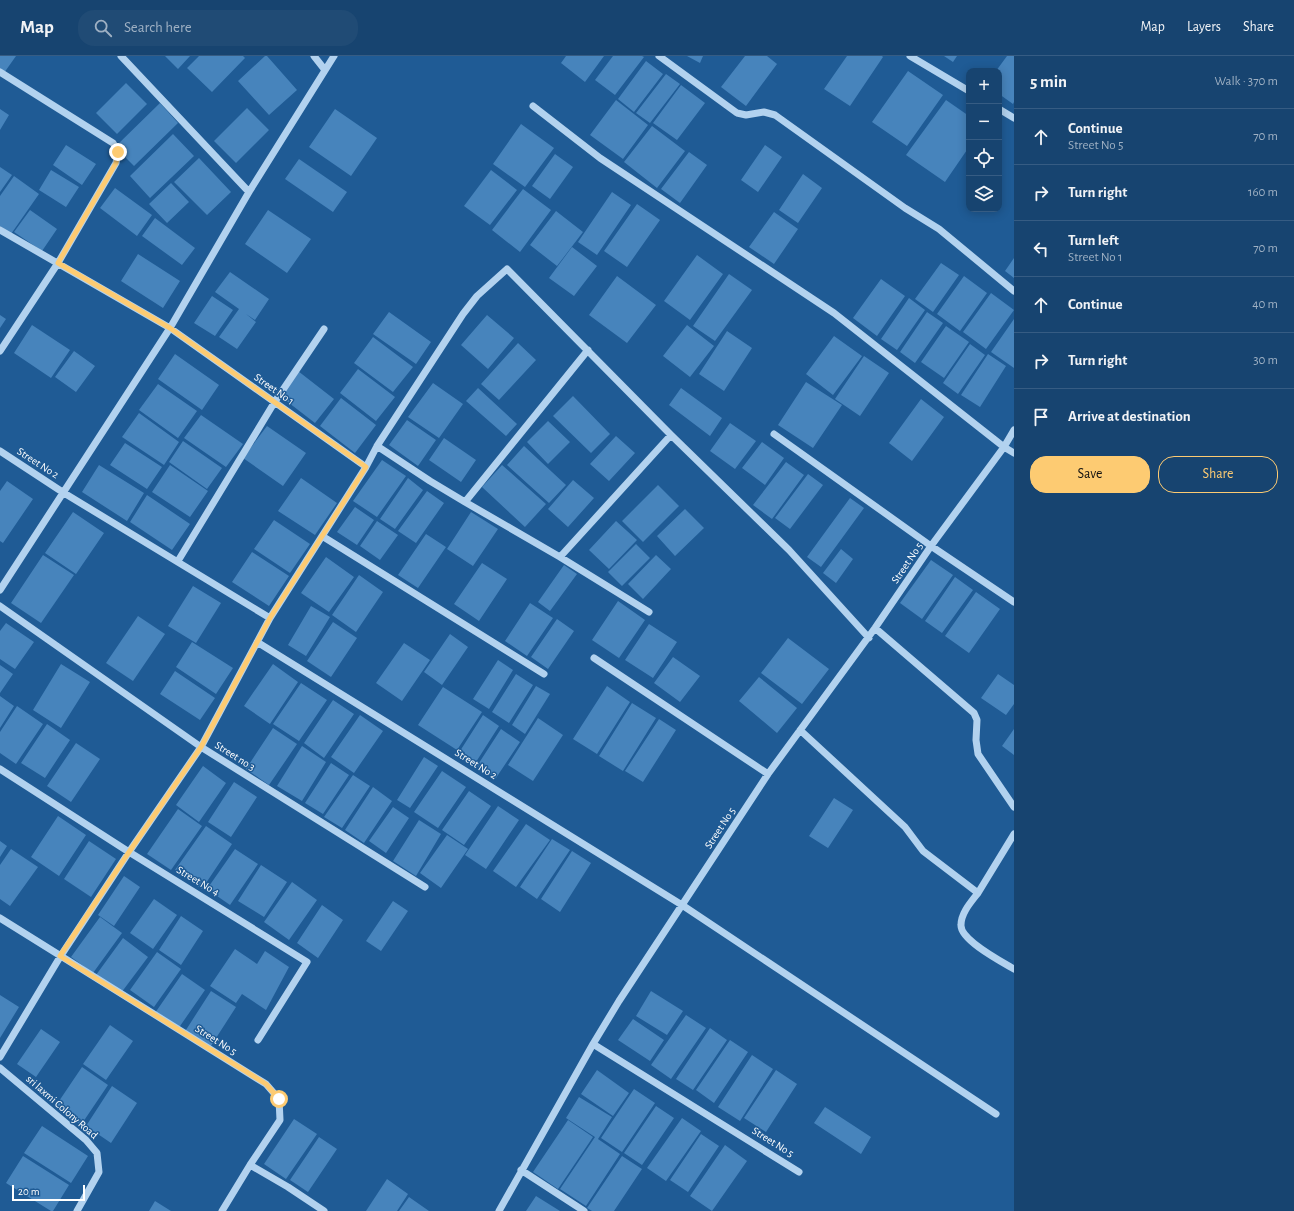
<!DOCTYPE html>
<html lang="en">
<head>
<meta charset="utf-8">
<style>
	body { margin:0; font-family:"Alegreya Sans",sans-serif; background:#204b75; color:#f1f3f6 }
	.controls { position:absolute; right:12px; top:12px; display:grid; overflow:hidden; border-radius:8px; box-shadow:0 2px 10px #0003 }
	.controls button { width:36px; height:36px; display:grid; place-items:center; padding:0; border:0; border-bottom:1px solid #365c83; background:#174470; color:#f1f3f6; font:20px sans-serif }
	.scale { position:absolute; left:12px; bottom:10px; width:73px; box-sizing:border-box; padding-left:4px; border:2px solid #fff; border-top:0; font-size:11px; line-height:14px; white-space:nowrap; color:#fff; -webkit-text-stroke:3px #1f5b95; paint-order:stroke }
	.stop { position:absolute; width:12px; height:12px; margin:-9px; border:3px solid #fdcb72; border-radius:50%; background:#fff }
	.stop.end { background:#fdcb72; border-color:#fff; box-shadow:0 1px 4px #0008 }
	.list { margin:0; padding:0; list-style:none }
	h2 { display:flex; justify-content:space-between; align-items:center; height:52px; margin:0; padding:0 16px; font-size:17px }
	h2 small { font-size:13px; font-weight:400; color:#9eb0c3 }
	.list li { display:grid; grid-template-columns:26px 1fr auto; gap:12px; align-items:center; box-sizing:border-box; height:56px; padding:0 16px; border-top:1px solid #365c83 }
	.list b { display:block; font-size:15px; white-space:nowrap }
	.list p { margin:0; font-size:13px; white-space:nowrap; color:#9eb0c3 }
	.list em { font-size:13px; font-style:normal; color:#9eb0c3 }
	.actions { display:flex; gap:8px; padding:12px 16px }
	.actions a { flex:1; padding:9px 0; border:1px solid #fdcb72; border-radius:16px; text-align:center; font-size:14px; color:#fdcb72 }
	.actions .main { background:#fdcb72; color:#111 }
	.icon { flex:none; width:22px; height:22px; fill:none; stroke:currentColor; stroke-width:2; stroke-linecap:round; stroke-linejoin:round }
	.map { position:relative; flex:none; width:1014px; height:1155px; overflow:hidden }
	header { display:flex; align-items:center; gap:24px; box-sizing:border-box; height:56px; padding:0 20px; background:#174470; border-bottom:1px solid #365c83 }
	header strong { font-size:19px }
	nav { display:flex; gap:22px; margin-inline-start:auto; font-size:14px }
	.search { width:280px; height:36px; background:#204b75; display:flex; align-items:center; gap:10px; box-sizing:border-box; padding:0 14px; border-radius:16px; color:#9eb0c3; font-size:15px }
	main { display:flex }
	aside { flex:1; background:#174470 }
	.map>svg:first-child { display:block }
</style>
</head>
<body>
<header>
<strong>Map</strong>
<div class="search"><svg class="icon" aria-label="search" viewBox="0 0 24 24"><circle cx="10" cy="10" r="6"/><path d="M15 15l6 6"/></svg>Search here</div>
<nav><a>Map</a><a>Layers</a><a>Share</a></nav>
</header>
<main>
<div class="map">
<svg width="1014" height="1155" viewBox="0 0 1014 1155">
	<rect width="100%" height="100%" fill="#1f5b95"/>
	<path fill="#4784bc" d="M 0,0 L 16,0 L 4,17 L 0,14 Z
		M 165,0 L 190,0 L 178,13 Z
		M 199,0 L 243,0 L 245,2 L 212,36 L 187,12 Z
		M 265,0 L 267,0 L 297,34 L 269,59 L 238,25 Z
		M 566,0 L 604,0 L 585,26 L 561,7 Z
		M 613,0 L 642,0 L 644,1 L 615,39 L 595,24 Z
		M 687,0 L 703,0 L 700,7 Z
		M 745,0 L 767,0 L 777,8 L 746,50 L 721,31 Z
		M 847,0 L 882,0 L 883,1 L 850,50 L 824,33 Z
		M 944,0 L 957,0 L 953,6 Z
		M 1007,0 L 1014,0 L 1014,46 L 1013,48 L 999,38 L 999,15 L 996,15 Z
		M 646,5 L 663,18 L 634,56 L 618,43 Z
		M 908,15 L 943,39 L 907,90 L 872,66 Z
		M 666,18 L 680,28 L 650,67 L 636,57 Z
		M 126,27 L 147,48 L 117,78 L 96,57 Z
		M 681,29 L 705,47 L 677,84 L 653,67 Z
		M 616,44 L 648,69 L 623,103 L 590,79 Z
		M 946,44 L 969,60 L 969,91 L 945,126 L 906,99 Z
		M 160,47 L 178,67 L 134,110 L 115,91 Z
		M 247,52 L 269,74 L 236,107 L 214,85 Z
		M 0,53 L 9,59 L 0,74 Z
		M 335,53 L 377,82 L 351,120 L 309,91 Z
		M 521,68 L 554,92 L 525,131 L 493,108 Z
		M 652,70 L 685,95 L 657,132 L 624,106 Z
		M 173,78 L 194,100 L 150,142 L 130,120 Z
		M 66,89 L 96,108 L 82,129 L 53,109 Z
		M 765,89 L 782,101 L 758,136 L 741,124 Z
		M 689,96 L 707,109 L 680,147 L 661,133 Z
		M 555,98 L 573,111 L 550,143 L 532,130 Z
		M 199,102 L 231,136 L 207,159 L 174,126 Z
		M 299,103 L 347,136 L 333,156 L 285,123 Z
		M 0,111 L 12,119 L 0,136 Z
		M 51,114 L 79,131 L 66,151 L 39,134 Z
		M 491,114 L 517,134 L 490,169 L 464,150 Z
		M 803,118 L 822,132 L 798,167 L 779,154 Z
		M 14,120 L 39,138 L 11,178 L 0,170 L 0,140 Z
		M 171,127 L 189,146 L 167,167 L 149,148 Z
		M 115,132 L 152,159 L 137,180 L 100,152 Z
		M 523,133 L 551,154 L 520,196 L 492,174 Z
		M 612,136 L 631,149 L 597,199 L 578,186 Z
		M 637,148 L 660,164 L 627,211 L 604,195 Z
		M 30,154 L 57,173 L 42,195 L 14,176 Z
		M 268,154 L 311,183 L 287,217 L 245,188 Z
		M 556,155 L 583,176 L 557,210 L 530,189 Z
		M 774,156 L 798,173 L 774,208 L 749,191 Z
		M 155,162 L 195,192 L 182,209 L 142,180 Z
		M 572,191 L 597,210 L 574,240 L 549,222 Z
		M 138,198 L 180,225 L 163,252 L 121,225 Z
		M 697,199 L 723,218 L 690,264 L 664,245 Z
		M 1014,202 L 1014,222 L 1005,215 Z
		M 941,207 L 959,219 L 933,256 L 915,243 Z
		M 230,216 L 269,243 L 255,264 L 246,258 L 256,266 L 237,293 L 219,281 L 239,253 L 215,236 Z
		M 729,218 L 752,234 L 715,285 L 693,270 Z
		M 617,220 L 656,249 L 627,287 L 589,259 Z
		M 964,220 L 987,237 L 960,275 L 937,258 Z
		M 881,223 L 905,240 L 877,280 L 853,262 Z
		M 991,237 L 1014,254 L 986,293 L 963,276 Z
		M 212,240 L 233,254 L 215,280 L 194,267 Z
		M 909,242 L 925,254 L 897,294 L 881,283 Z
		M 389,256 L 431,286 L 416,308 L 373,278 Z
		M 927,256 L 943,267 L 915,307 L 900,296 Z
		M 0,259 L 6,263 L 0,272 Z
		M 487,259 L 514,282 L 488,313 L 461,289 Z
		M 1014,263 L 1014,312 L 991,296 Z
		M 32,269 L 70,294 L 51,322 L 14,297 Z
		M 687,269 L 714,290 L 690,321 L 663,300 Z
		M 946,270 L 969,286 L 944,322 L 921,306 Z
		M 727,275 L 752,292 L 724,335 L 699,318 Z
		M 834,280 L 862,300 L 833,339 L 806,318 Z
		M 373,281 L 413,311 L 393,336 L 354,307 Z
		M 518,287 L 536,304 L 499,344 L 481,328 Z
		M 970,288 L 985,299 L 958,338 L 943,327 Z
		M 74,295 L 95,310 L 76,336 L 55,321 Z
		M 175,298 L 219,329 L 202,354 L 158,323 Z
		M 988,298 L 1006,310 L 980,351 L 961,339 Z
		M 864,300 L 889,317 L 860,360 L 835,343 Z
		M 358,313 L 395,341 L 376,365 L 340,337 Z
		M 298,315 L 334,343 L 315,367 L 280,340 Z
		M 806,326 L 842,349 L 813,392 L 778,369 Z
		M 433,327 L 463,348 L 439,382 L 408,361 Z
		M 158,328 L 197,355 L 178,382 L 139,354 Z
		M 478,332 L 517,368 L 506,380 L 466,345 Z
		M 681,332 L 722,362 L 710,380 L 669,349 Z
		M 573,340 L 610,378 L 591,397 L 553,360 Z
		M 341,342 L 376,369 L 355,397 L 320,370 Z
		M 921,343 L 944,361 L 912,405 L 889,387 Z
		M 139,357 L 179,386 L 164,409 L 122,381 Z
		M 201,359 L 243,388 L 226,411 L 184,382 Z
		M 407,364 L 436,384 L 418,410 L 389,389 Z
		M 548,365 L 570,386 L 548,408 L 527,386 Z
		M 730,367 L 756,385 L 735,413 L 710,395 Z
		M 267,370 L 306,397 L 283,430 L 243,402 Z
		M 616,380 L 635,397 L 609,425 L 590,408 Z
		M 444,382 L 476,404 L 461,426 L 429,404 Z
		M 183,385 L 222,412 L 207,433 L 169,406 Z
		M 762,386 L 784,402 L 765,429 L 742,412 Z
		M 125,387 L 162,411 L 147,433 L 110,409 Z
		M 524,390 L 566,429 L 549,447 L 507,409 Z
		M 382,404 L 406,420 L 377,461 L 353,445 Z
		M 786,406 L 804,419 L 772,463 L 753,449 Z
		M 99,409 L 144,437 L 127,465 L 82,436 Z
		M 170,409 L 208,435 L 190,461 L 152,436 Z
		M 502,409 L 546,448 L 525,471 L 482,431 Z
		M 808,418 L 823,429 L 790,473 L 775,462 Z
		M 301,422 L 337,447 L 315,479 L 278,455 Z
		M 408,422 L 423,434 L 395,473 L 380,463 Z
		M 573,424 L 594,442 L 568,471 L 548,453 Z
		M 7,425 L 33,443 L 3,487 L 0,485 L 0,435 Z
		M 658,429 L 679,450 L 643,486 L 622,465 Z
		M 427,435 L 444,447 L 416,487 L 398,475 Z
		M 147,439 L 190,468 L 172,494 L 130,466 Z
		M 850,442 L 864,452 L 821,511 L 807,501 Z
		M 355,451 L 374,464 L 357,489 L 337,476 Z
		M 685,453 L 704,472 L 675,500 L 657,480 Z
		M 73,456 L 104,477 L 76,518 L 45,497 Z
		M 471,456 L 498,473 L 473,510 L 447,493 Z
		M 274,464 L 310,488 L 290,517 L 254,493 Z
		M 377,465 L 398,479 L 380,504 L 360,490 Z
		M 616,465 L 637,484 L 609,513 L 589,494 Z
		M 426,478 L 446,491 L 418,532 L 398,519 Z
		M 636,488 L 650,502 L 622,530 L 608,516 Z
		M 841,493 L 853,503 L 836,527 L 823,517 Z
		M 252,496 L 289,520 L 269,550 L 232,526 Z
		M 43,499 L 74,519 L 41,567 L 11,547 Z
		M 656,499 L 671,513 L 643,543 L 628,528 Z
		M 326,501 L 354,521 L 329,556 L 301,537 Z
		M 931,504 L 953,519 L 922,563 L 900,547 Z
		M 482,507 L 507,523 L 479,565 L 454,548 Z
		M 564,509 L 577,518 L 550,555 L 538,546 Z
		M 359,519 L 383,536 L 356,576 L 332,559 Z
		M 955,521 L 973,534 L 942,577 L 925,565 Z
		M 193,530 L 221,547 L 196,587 L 168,570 Z
		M 976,536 L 1000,553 L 969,597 L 945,580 Z
		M 618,545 L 645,564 L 619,602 L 592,584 Z
		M 530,547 L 553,562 L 527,600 L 505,585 Z
		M 311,550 L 330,561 L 306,600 L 288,589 Z
		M 138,560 L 165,578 L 133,625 L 106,607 Z
		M 557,563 L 574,575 L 548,613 L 531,601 Z
		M 333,566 L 357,582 L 331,621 L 307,605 Z
		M 6,567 L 34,586 L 15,613 L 0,603 L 0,575 Z
		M 649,568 L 677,586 L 653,622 L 625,604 Z
		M 450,578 L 468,591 L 442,629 L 424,616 Z
		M 788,582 L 829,613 L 802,648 L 761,617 Z
		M 192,586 L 233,612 L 216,638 L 176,611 Z
		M 404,587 L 430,604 L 402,645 L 376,627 Z
		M 673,601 L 700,620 L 680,646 L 654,627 Z
		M 498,604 L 513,614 L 489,653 L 473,643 Z
		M 61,608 L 90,626 L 61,672 L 33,654 Z
		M 273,608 L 298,626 L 270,668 L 244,650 Z
		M 0,609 L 13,618 L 0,637 Z
		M 175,615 L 215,642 L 200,664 L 160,638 Z
		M 516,618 L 533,629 L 509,667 L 492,656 Z
		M 998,618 L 1014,629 L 1014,648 L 1006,659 L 981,642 Z
		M 759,621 L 797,652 L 777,677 L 739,645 Z
		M 301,627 L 327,644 L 299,685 L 273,668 Z
		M 536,630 L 550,638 L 525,678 L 512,669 Z
		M 607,630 L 630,646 L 597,698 L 573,683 Z
		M 443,631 L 482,656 L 457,694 L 418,669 Z
		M 0,640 L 14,650 L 0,672 Z
		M 333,644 L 354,658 L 324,702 L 304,687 Z
		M 632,647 L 656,662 L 623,715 L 599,700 Z
		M 17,650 L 43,668 L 16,708 L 0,697 L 0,676 Z
		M 360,659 L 383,675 L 354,717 L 331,701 Z
		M 483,659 L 499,670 L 476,706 L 460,695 Z
		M 538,662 L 563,679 L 533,725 L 508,709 Z
		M 659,663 L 676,674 L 643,726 L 625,715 Z
		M 47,668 L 70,684 L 45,722 L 21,707 Z
		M 273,672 L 297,688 L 269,729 L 246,713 Z
		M 501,673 L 520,686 L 496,722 L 477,710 Z
		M 1014,673 L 1014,699 L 1002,690 Z
		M 76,687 L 100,703 L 71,746 L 47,730 Z
		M 302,690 L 326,706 L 302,745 L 277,730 Z
		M 424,701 L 438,710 L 410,752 L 397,744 Z
		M 331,707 L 349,719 L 323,758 L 305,747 Z
		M 203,710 L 226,727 L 199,766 L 176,749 Z
		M 442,715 L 466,731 L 438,772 L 414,756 Z
		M 353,719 L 370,730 L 342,772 L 324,761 Z
		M 234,726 L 257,741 L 231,781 L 208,766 Z
		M 373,731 L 392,745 L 364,787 L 345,774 Z
		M 469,735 L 491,750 L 464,789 L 442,774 Z
		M 834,742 L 853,754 L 828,792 L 809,780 Z
		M 498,750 L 519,764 L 486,813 L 465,799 Z
		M 393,751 L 409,762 L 386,797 L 369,785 Z
		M 178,753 L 202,770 L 171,814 L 147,798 Z
		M 58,760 L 86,779 L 59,820 L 31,801 Z
		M 419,764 L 441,778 L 416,820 L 393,805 Z
		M 526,768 L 550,784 L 516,831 L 493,815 Z
		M 206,770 L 232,788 L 202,833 L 175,814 Z
		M 447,779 L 468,793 L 441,832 L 420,817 Z
		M 552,783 L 570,794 L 537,843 L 520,831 Z
		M 0,785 L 7,790 L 0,801 Z
		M 89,785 L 116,803 L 91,841 L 64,823 Z
		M 11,793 L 38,811 L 10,850 L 0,843 L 0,809 Z
		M 235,793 L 258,808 L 230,849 L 207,833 Z
		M 572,795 L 591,807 L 560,856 L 541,843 Z
		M 261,809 L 287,826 L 264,861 L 238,845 Z
		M 124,820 L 140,831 L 114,870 L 98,859 Z
		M 292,826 L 317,844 L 289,884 L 264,866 Z
		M 154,843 L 177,859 L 153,893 L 130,877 Z
		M 393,845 L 408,855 L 381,895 L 366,885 Z
		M 322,849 L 343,864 L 318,902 L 297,887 Z
		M 181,860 L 203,875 L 181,909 L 159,894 Z
		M 100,861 L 122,877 L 93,917 L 71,901 Z
		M 123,882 L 148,901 L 121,937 L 96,919 Z
		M 235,893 L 257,908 L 265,895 L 289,911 L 266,954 L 242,938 L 236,947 L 210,930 Z
		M 157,896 L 181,913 L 154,951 L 130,934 Z
		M 182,918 L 205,934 L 178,973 L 155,957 Z
		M 211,935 L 236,951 L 209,993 L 184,977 Z
		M 651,935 L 683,955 L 667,979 L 636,960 Z
		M 0,939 L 19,951 L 0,982 Z
		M 686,959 L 706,972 L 671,1023 L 651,1009 Z
		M 633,963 L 664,984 L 650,1005 L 618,984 Z
		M 110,969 L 133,985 L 106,1024 L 83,1008 Z
		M 710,972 L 727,984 L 693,1034 L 676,1023 Z
		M 41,973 L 60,986 L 36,1021 L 17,1008 Z
		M 730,984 L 748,996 L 714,1047 L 696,1034 Z
		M 752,999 L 773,1013 L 740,1065 L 718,1051 Z
		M 82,1011 L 108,1029 L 81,1069 L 55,1051 Z
		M 597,1014 L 629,1037 L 613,1060 L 581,1038 Z
		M 776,1014 L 797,1028 L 766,1076 L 744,1062 Z
		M 112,1030 L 137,1047 L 111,1087 L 86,1070 Z
		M 634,1033 L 655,1047 L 622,1096 L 601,1082 Z
		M 579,1041 L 612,1061 L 598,1083 L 566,1062 Z
		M 656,1050 L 674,1062 L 642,1109 L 624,1097 Z
		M 825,1051 L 871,1081 L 861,1098 L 814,1067 Z
		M 682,1062 L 701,1075 L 666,1125 L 647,1112 Z
		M 294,1063 L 317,1078 L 286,1123 L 264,1108 Z
		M 568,1064 L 593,1081 L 558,1133 L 533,1116 Z
		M 42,1070 L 88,1100 L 71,1127 L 24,1097 Z
		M 701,1078 L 719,1090 L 688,1136 L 670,1124 Z
		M 319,1081 L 337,1093 L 308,1136 L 290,1124 Z
		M 595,1081 L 620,1098 L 586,1150 L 560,1133 Z
		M 725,1089 L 747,1105 L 712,1155 L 690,1140 Z
		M 23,1100 L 69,1129 L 53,1155 L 51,1155 L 6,1127 Z
		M 622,1100 L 642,1113 L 614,1155 L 592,1155 L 587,1152 Z
		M 387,1123 L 408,1138 L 397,1155 L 366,1155 Z
		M 536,1140 L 560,1155 L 526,1155 Z
		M 409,1141 L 429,1155 L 399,1155 Z
		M 155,1145 L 171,1155 L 149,1155 Z"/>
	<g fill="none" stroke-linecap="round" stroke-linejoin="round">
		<path stroke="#b2d2ef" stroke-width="7" d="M 121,0 L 249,136
			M 314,0 L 325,14
			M 659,0 L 737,57 L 746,59 L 764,56 L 775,59 L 905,152 L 939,173 L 1014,235
			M 910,0 L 969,35
			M 0,16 L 113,87 L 118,96 L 116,107 L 58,207 L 0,295
			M 533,50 L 600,102 L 834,257 L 1004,391 L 1014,397
			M 999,53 L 1014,62
			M 0,174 L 170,272 L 366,411
			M 774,378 L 931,490 L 1014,546
			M 377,390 L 430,425 L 465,446 L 588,294
			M 0,395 L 64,437 L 270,562
			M 465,446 L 560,501 L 649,556
			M 322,480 L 544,618
			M 560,501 L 671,379
			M 178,505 L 274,347 L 324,273
			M 0,534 L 170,272 L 249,136 L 334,0
			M 0,550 L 201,691 L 425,831
			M 875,572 L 974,657 L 977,664 L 976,684 L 978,698 L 1014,751
			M 257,586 L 682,849 L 996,1058
			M 594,602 L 768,718
			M 800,674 L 905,771 L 923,795 L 978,837 L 1014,778
			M 0,713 L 129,796 L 307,906 L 258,984
			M 978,837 C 971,846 961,857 961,869 C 960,884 1002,906 1014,913
			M 0,862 L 266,1028 L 279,1043 L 280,1064 L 250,1109 L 288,1131 L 324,1155
			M 0,1001 L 60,901 L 129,796 L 201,691 L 270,562 L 366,411 L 377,390 L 463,258 L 477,240 L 507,213 L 671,379 L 789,494 L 869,582
			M 0,1012 L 86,1084 L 97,1097 L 99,1116 L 77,1155
			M 521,1114 L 584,1155
			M 799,1116 L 593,988 L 619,945 L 768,718 L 875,572 L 931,490 L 1004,391 L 1014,374
			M 222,1155 L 250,1109
			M 499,1155 L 593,988"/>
	</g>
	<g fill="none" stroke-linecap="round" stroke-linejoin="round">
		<path stroke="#fdcb72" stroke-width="5" d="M 118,96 L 116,107 L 58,207 L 170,272 L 366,411 L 270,562 L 201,691 L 129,796 L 60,900 L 266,1028 L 279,1043"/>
	</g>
	<g text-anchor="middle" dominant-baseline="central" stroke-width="3" stroke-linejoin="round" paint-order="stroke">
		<g font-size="11" fill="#fff" stroke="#1f5b95">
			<text transform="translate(274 333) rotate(35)">Street No 1</text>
			<text transform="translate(38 407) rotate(33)">Street No 2</text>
			<text transform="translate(907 507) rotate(-56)">Street No 5</text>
			<text transform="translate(235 700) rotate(32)">Street no 3</text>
			<text transform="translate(476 708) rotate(32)">Street No 2</text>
			<text transform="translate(720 772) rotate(-57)">Street No 5</text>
			<text transform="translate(198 825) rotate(31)">Street No 4</text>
			<text transform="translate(216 984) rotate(32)">Street No 5</text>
			<text transform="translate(62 1051) rotate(41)">sri laxmi Colony Road</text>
			<text transform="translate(773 1086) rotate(32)">Street No 5</text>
		</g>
	</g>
</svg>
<div class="controls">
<button>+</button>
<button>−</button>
<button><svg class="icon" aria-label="locate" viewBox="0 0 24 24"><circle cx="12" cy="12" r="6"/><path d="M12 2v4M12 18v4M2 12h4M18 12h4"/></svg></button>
<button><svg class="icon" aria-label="layers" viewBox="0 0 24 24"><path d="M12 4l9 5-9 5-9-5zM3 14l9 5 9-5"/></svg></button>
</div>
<div class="scale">20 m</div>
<div class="stop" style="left:279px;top:1043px"></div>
<div class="stop end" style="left:118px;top:96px"></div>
</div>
<aside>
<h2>5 min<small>Walk · 370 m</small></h2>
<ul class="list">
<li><svg class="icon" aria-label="ahead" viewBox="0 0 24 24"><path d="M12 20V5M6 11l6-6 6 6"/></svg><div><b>Continue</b><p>Street No 5</p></div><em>70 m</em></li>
<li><svg class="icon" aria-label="right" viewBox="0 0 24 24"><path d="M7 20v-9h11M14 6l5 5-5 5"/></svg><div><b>Turn right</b></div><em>160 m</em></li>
<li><svg class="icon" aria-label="left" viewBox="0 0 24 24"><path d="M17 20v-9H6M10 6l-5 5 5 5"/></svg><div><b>Turn left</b><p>Street No 1</p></div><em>70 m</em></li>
<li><svg class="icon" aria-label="ahead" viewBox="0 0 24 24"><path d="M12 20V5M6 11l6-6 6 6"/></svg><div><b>Continue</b></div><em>40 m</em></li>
<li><svg class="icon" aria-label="right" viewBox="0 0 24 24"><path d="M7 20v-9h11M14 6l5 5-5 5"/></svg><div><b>Turn right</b></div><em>30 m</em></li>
<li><svg class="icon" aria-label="arrive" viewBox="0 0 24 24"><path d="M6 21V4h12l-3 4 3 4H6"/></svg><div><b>Arrive at destination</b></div></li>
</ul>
<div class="actions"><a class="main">Save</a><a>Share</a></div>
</aside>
</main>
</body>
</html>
